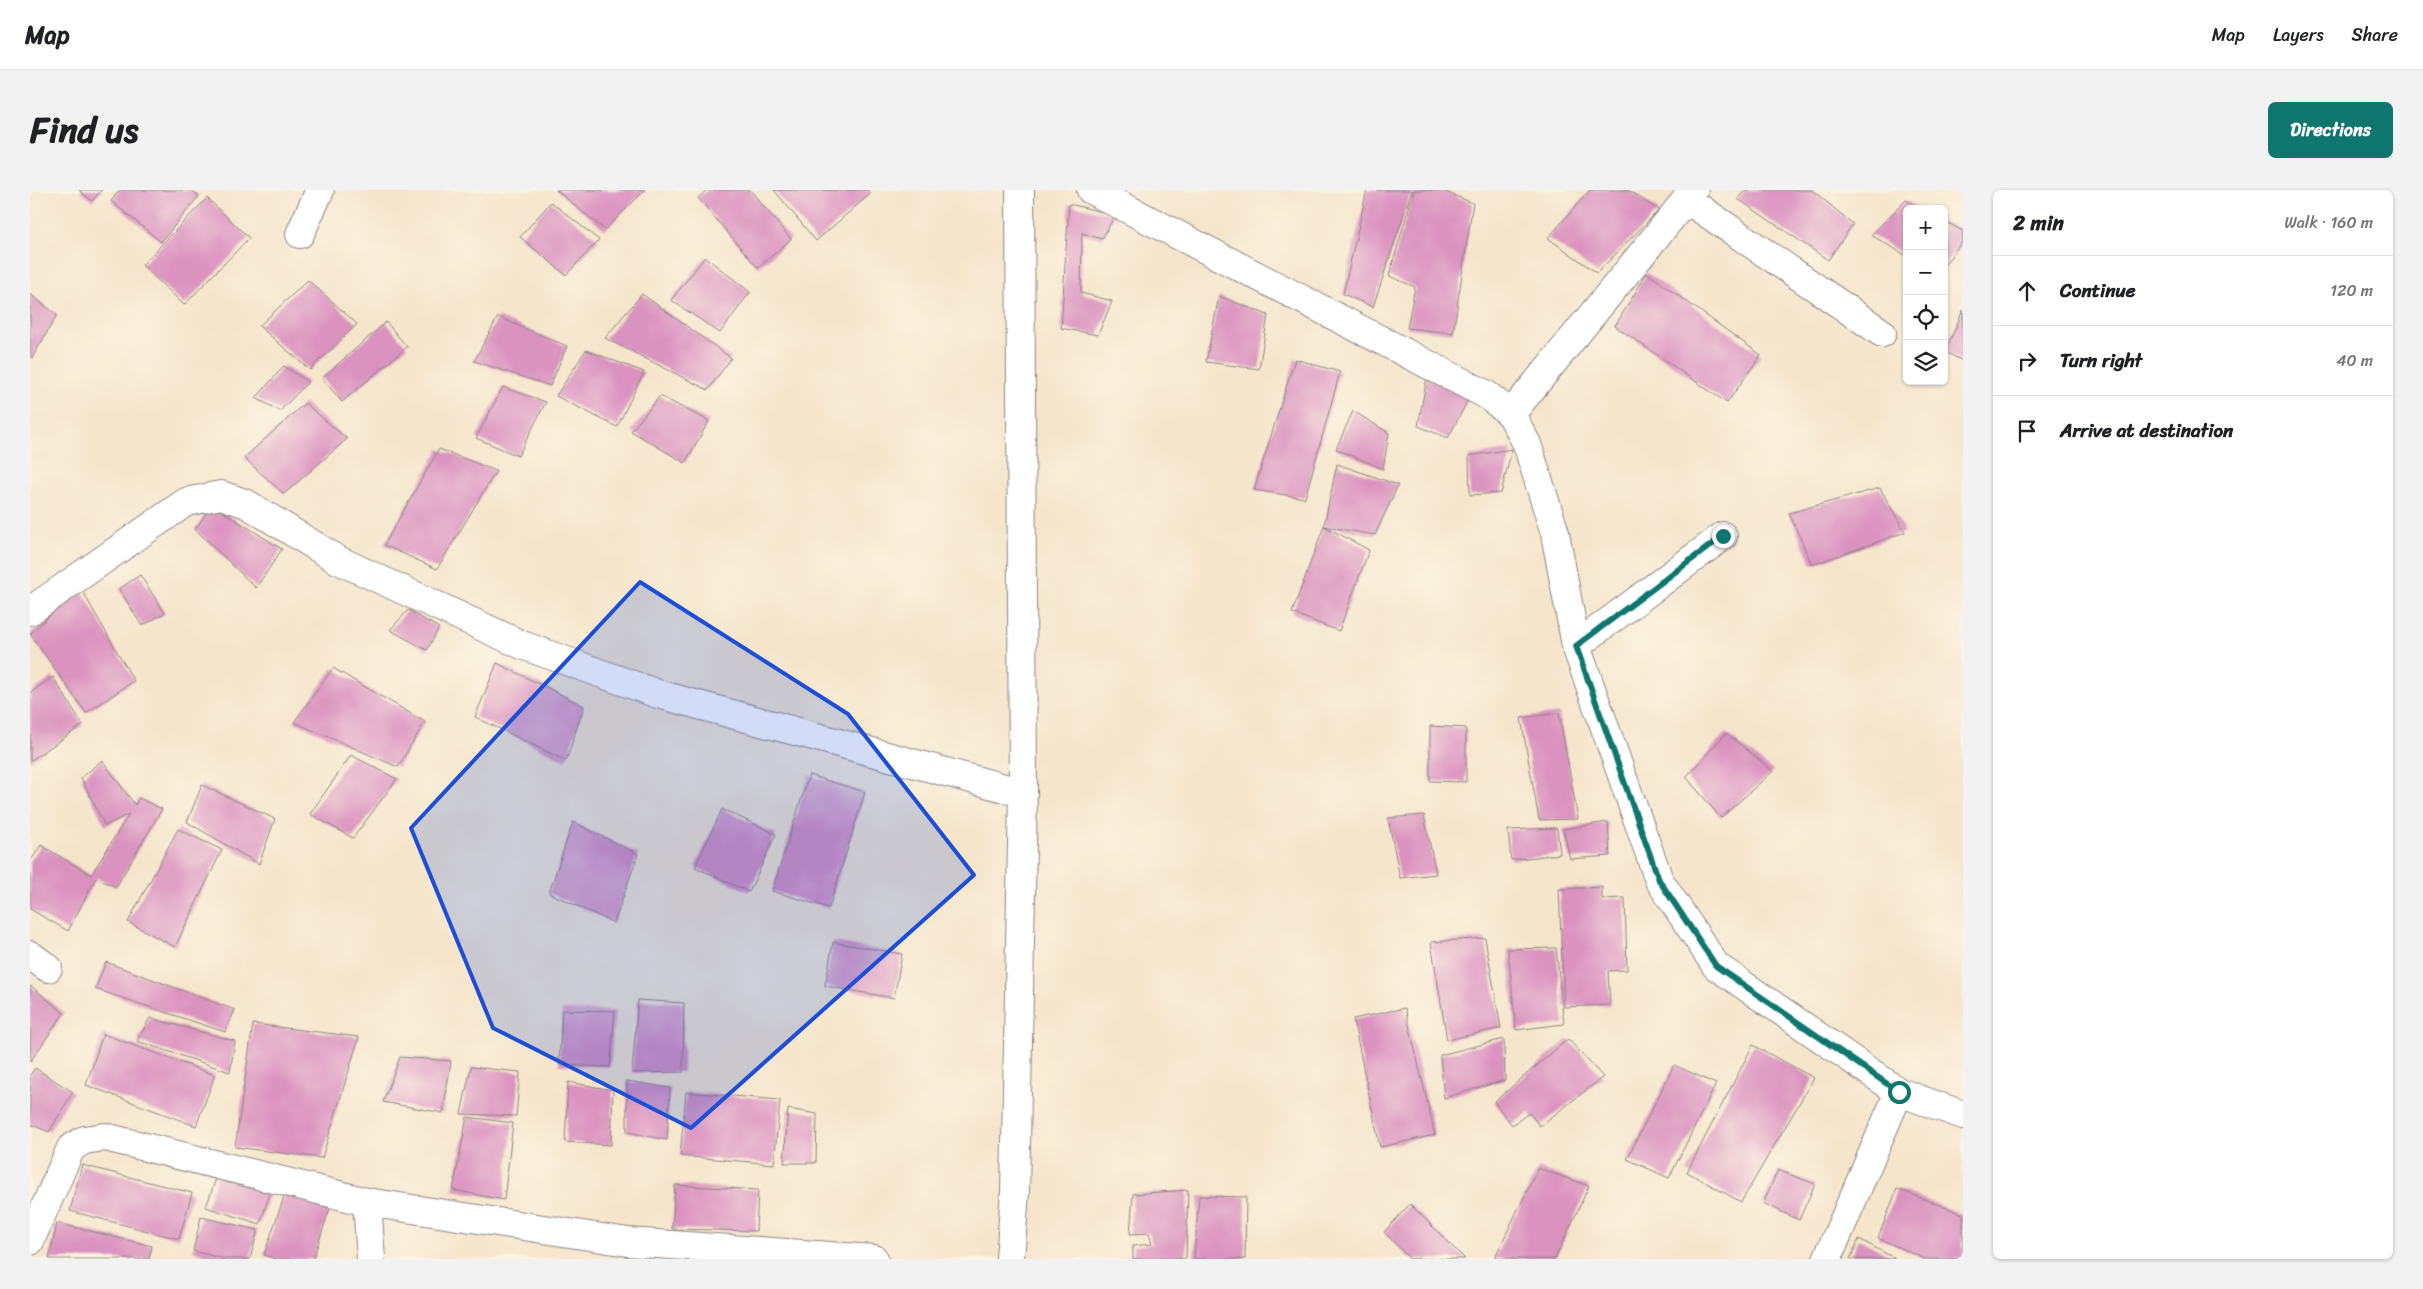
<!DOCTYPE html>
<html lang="en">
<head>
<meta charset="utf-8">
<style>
	body { margin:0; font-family:Sriracha,sans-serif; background:#f2f2f2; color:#202124 }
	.controls { position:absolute; right:15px; top:15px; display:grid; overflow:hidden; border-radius:8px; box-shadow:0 1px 4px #0004 }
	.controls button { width:45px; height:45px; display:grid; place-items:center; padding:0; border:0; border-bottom:1px solid #e0e0e0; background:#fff; color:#202124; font:25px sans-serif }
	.stop { position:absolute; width:15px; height:15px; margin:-11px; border:4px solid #0f766e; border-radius:50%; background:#fff }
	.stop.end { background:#0f766e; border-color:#fff; box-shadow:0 1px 5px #0008 }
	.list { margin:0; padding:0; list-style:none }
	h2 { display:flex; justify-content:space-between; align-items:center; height:65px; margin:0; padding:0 20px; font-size:21px }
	h2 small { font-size:16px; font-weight:400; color:#757577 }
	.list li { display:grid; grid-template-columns:32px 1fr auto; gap:15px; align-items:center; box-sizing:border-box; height:70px; padding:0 20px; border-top:1px solid #e0e0e0 }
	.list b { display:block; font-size:19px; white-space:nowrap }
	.list em { font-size:16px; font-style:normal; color:#757577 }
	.icon { flex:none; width:28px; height:28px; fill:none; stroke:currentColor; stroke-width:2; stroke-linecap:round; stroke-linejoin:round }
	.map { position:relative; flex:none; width:1933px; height:1069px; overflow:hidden; border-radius:8px }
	header { display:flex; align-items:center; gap:30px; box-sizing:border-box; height:70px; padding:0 25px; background:#fff; border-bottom:1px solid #e0e0e0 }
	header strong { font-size:24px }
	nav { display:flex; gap:28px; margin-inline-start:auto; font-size:18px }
	.intro { display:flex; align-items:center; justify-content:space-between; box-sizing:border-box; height:120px; padding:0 30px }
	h1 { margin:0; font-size:35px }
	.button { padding:12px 22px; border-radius:8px; background:#0f766e; color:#fff; font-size:18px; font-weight:700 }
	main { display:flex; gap:30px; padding:0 30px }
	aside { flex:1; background:#fff; border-radius:8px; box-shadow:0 1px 4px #0004 }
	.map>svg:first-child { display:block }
</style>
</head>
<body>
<header>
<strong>Map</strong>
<nav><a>Map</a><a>Layers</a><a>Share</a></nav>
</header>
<div class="intro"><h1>Find us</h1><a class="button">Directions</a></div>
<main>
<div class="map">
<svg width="1933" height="1069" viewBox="0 0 1933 1069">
	<rect width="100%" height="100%" fill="#fcf5e5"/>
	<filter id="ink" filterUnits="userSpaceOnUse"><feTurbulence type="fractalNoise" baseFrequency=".02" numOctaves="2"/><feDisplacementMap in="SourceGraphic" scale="10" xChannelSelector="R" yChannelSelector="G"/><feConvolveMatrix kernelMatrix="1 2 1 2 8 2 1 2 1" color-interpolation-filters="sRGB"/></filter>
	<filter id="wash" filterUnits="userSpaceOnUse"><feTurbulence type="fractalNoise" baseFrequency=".0096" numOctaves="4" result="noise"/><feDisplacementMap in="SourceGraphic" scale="20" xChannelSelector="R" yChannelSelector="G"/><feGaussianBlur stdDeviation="1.12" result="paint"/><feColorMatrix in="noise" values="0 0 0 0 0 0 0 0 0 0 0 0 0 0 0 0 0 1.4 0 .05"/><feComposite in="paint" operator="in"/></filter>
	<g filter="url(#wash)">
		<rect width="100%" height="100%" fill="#f5e5cb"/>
		<g id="blocks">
			<path fill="#da93bf" d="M 49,0 L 72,0 L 62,11 Z
				M 90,0 L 161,0 L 169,6 L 131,52 L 81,11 Z
				M 526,0 L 615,0 L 575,40 Z
				M 677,0 L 720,0 L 761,49 L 728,78 L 668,8 Z
				M 744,0 L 838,0 L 841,3 L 786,51 Z
				M 1337,0 L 1382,0 L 1343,117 L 1313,104 Z
				M 1384,0 L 1411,0 L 1443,13 L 1423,143 L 1377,138 L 1385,97 L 1359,86 Z
				M 1560,0 L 1598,0 L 1629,20 L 1567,83 L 1518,48 Z
				M 1715,0 L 1782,0 L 1823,34 L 1798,70 L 1708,9 Z
				M 177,8 L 219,48 L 154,115 L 112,75 Z
				M 1876,10 L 1891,19 L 1877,19 L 1877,66 L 1841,45 Z
				M 521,12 L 569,50 L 536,85 L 490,47 Z
				M 1039,14 L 1085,25 L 1072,49 L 1052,43 L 1051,103 L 1082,111 L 1068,145 L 1031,138 Z
				M 1914,31 L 1933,41 L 1933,51 L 1914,75 Z
				M 675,67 L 720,102 L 690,143 L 641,110 Z
				M 1617,83 L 1731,165 L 1697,213 L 1585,136 Z
				M 278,90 L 327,134 L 280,180 L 229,136 Z
				M 0,104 L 27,125 L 2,168 L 0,166 Z
				M 612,104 L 701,168 L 678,200 L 575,148 Z
				M 1189,106 L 1238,125 L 1229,179 L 1176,172 Z
				M 1933,120 L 1933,171 L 1915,162 Z
				M 468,127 L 537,156 L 520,196 L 444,171 Z
				M 356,132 L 377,157 L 312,212 L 292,188 Z
				M 556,160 L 614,182 L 587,237 L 526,206 Z
				M 1265,169 L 1310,182 L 1275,308 L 1224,300 Z
				M 254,176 L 278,192 L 250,221 L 226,208 Z
				M 1397,187 L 1439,208 L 1418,248 L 1388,236 Z
				M 473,197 L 516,212 L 488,266 L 446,248 Z
				M 630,206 L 679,231 L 655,273 L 601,241 Z
				M 275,213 L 317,249 L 254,304 L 214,268 Z
				M 1323,221 L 1359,243 L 1353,279 L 1306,259 Z
				M 409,259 L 466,281 L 407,379 L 354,355 Z
				M 1482,259 L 1471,303 L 1440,305 L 1439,266 Z
				M 1307,274 L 1368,295 L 1345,345 L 1294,336 Z
				M 1850,298 L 1875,342 L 1782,375 L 1759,323 Z
				M 182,315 L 252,359 L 226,398 L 165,339 Z
				M 1294,336 L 1339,360 L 1309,441 L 1262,423 Z
				M 110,385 L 135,423 L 112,436 L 89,399 Z
				M 50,397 L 104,491 L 56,523 L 0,444 Z
				M 378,420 L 409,438 L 397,460 L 360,440 Z
				M 467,473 L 554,516 L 536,571 L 445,527 Z
				M 303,478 L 395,532 L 368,577 L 264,532 Z
				M 23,487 L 53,535 L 0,571 L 0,503 Z
				M 1529,523 L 1548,629 L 1509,630 L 1491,528 Z
				M 1400,536 L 1436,538 L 1436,592 L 1400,591 Z
				M 1696,543 L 1743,581 L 1691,628 L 1656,587 Z
				M 321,565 L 367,589 L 323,648 L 280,624 Z
				M 72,570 L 105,615 L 109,608 L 132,619 L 86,697 L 66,688 L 38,741 L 0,719 L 0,672 L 11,655 L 61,685 L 99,624 L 75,636 L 51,588 Z
				M 779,585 L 835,602 L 799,718 L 742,701 Z
				M 172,595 L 245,629 L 229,674 L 157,632 Z
				M 692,619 L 746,644 L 719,702 L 665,677 Z
				M 1394,625 L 1406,684 L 1370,688 L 1358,628 Z
				M 543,632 L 608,664 L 584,733 L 519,703 Z
				M 1578,632 L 1580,666 L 1540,669 L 1533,639 Z
				M 1527,638 L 1530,664 L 1481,670 L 1478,640 Z
				M 148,639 L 192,660 L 145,757 L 98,732 Z
				M 1572,697 L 1572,709 L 1595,708 L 1597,780 L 1578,781 L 1580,815 L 1534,817 L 1529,699 Z
				M 1455,748 L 1471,838 L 1417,850 L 1401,752 Z
				M 803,752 L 872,764 L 864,808 L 795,796 Z
				M 1526,758 L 1534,834 L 1486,840 L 1478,759 Z
				M 76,772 L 205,820 L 195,842 L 65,799 Z
				M 1,796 L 34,823 L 0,872 L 0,797 Z
				M 608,810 L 654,813 L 653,882 L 602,883 Z
				M 1375,818 L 1405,945 L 1350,957 L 1323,829 Z
				M 532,820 L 585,821 L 580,877 L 529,875 Z
				M 120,828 L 205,851 L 200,882 L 107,851 Z
				M 223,834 L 329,847 L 292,968 L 205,957 Z
				M 73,844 L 185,885 L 166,936 L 56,895 Z
				M 1474,849 L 1475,890 L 1414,908 L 1410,865 Z
				M 1538,849 L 1573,887 L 1510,936 L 1499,923 L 1482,935 L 1464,912 Z
				M 1723,855 L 1784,888 L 1711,1012 L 1657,982 Z
				M 370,867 L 421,871 L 413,923 L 353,912 Z
				M 1644,875 L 1686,894 L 1639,988 L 1597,969 Z
				M 441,877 L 490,882 L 486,926 L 431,924 Z
				M 5,878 L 43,902 L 19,942 L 0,934 L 0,885 Z
				M 597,891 L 640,898 L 637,950 L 597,942 Z
				M 538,892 L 583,900 L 581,955 L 535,952 Z
				M 656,902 L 750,910 L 744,974 L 650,966 Z
				M 758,919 L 787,924 L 786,973 L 754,973 Z
				M 437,927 L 483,933 L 474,1010 L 423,1000 Z
				M 52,975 L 162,1003 L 149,1049 L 40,1021 Z
				M 1508,978 L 1559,996 L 1525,1069 L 1464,1069 Z
				M 1748,980 L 1785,994 L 1769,1030 L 1733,1013 Z
				M 187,986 L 240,1003 L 230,1034 L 176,1017 Z
				M 645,995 L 728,1000 L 726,1041 L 642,1039 Z
				M 1867,999 L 1933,1024 L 1933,1069 L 1895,1069 L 1848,1048 Z
				M 1158,1000 L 1156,1069 L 1103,1069 L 1103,1056 L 1122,1054 L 1119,1043 L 1100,1044 L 1103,1004 Z
				M 255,1004 L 300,1018 L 283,1069 L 246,1069 L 234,1065 Z
				M 1169,1006 L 1216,1007 L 1215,1069 L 1164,1069 Z
				M 1380,1014 L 1435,1069 L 1380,1069 L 1354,1042 Z
				M 171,1027 L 228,1040 L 220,1069 L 195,1069 L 163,1061 Z
				M 27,1033 L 122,1056 L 119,1069 L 19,1069 Z
				M 1829,1049 L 1866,1069 L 1820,1069 Z"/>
		</g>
	</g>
	<g filter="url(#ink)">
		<use href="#blocks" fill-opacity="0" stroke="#8c8483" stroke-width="1"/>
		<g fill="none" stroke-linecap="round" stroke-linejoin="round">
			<defs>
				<path id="minor" d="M 1061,0 L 1457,205 L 1481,224 L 1497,254 L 1525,343 L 1546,456 L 1629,690 L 1686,776 L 1869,902 L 1933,925
					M 1656,9 L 1852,143
					M 270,44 L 290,0
					M 1481,224 L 1664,0
					M 0,421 L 156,312 L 191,305 L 217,314 L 308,370 L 492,455 L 628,504 L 993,603
					M 1546,456 L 1693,346
					M 0,765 L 18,778
					M 337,1012 L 341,1069
					M 0,1051 L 41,958 L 54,950 L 75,947 L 337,1012 L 598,1052 L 844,1069
					M 980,1069 L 985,1002 L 993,603 L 990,0
					M 1797,1069 L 1869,902"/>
			</defs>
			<use href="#minor" stroke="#8c8483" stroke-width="30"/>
			<use href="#minor" stroke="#fff" stroke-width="28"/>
		</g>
	</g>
	<g fill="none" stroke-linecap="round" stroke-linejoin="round" filter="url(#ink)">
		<path stroke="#0f766e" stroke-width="6" d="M 1693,346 L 1546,456 L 1629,690 L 1686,776 L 1869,902"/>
	</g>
	<path fill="#1d4ed8" fill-opacity="0.2" stroke="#1d4ed8" stroke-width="4" stroke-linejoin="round" d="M 610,392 L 818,524 L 944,685 L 661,938 L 463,838 L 381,638 Z"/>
</svg>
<div class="controls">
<button>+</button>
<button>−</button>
<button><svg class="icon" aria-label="locate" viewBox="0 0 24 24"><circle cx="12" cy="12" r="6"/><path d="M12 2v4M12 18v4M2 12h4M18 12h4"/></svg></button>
<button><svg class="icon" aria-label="layers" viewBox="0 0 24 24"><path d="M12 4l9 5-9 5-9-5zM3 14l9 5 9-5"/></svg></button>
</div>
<div class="stop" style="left:1869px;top:902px"></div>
<div class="stop end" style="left:1693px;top:346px"></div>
</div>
<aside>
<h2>2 min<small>Walk · 160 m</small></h2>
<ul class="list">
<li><svg class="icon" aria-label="ahead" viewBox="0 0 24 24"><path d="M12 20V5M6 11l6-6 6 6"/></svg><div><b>Continue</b></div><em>120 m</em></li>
<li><svg class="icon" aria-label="right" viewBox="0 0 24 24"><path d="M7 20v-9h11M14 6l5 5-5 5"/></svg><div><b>Turn right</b></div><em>40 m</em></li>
<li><svg class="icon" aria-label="arrive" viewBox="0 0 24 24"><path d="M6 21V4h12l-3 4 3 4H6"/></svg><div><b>Arrive at destination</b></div></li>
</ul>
</aside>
</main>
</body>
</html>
